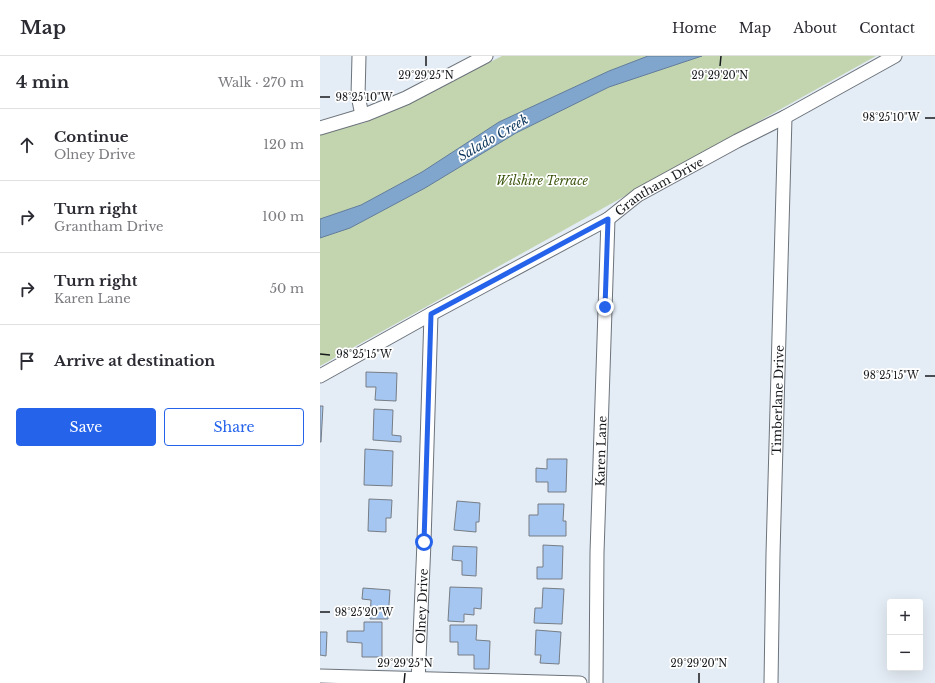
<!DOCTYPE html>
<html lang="en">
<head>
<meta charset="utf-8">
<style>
	body { margin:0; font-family:"Libre Baskerville",serif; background:#f2f2f3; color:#2b2b33 }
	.controls { position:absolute; right:12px; bottom:12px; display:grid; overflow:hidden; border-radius:4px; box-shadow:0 4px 16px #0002 }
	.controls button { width:36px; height:36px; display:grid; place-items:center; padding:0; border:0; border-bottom:1px solid #e1e1e2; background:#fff; color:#2b2b33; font:20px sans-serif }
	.stop { position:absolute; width:12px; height:12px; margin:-9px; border:3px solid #2563eb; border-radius:50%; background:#fff }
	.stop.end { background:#2563eb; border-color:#fff; box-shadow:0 1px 4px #0008 }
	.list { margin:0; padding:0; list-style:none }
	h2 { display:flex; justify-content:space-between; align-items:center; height:52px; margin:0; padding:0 16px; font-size:17px }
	h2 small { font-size:13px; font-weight:400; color:#7c7c81 }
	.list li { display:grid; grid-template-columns:26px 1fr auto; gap:12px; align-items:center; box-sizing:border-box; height:72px; padding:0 16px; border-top:1px solid #e1e1e2 }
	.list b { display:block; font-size:15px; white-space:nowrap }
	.list p { margin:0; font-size:13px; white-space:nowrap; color:#7c7c81 }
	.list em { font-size:13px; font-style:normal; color:#7c7c81 }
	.actions { display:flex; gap:8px; padding:12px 16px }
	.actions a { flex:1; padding:9px 0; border:1px solid #2563eb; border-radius:4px; text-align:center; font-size:14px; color:#2563eb }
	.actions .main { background:#2563eb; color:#fff }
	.icon { flex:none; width:22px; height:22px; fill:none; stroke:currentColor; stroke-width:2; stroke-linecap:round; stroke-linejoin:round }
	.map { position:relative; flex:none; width:615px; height:627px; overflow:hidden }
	header { display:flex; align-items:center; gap:24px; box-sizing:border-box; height:56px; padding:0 20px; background:#fff; border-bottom:1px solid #e1e1e2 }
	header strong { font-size:19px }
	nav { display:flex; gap:22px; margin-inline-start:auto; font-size:14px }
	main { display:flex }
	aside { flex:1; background:#fff }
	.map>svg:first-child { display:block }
</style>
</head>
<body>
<header>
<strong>Map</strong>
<nav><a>Home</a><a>Map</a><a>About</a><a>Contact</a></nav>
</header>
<main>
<aside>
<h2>4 min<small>Walk · 270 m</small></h2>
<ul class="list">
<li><svg class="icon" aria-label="ahead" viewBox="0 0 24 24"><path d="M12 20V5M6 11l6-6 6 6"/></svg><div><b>Continue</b><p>Olney Drive</p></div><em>120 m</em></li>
<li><svg class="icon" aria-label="right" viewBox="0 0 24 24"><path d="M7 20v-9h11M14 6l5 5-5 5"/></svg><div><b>Turn right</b><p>Grantham Drive</p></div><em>100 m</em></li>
<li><svg class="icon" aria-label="right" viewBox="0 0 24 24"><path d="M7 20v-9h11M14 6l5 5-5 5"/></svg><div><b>Turn right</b><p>Karen Lane</p></div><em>50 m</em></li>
<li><svg class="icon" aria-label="arrive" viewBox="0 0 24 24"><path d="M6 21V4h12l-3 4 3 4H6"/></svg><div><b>Arrive at destination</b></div></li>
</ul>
<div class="actions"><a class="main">Save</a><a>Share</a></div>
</aside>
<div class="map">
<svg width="615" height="627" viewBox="0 0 615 627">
	<rect width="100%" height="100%" fill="#e4ecf5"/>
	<path fill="#c3d5af" d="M 182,0 L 328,0 L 289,15 L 179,66 L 102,116 L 41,149 L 0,163 L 0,77 L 44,67 L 109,37 Z
		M 382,0 L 556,0 L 0,310 L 0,182 L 30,172 L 105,132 L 196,77 L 289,31 Z"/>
	<path fill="#81a6cd" stroke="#617c98" d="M 328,0 L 382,0 L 289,31 L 196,77 L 105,132 L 30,172 L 0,182 L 0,163 L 41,149 L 102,116 L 179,66 L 289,15 Z"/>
	<path fill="#a4c6f0" stroke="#767d85" d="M 46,316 L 77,317 L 76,345 L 55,344 L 56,331 L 46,331 Z
		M 0,350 L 3,350 L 1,386 L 0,386 Z
		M 54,353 L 73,354 L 72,379 L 81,380 L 81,386 L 53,384 Z
		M 45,393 L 73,395 L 72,430 L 44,429 Z
		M 227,403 L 247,403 L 246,436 L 228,436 L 228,426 L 216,426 L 216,412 L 227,413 Z
		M 49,443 L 72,444 L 71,462 L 66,462 L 66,476 L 48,475 Z
		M 137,445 L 160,447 L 159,466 L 156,466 L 156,476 L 134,474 Z
		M 218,448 L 244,448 L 243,465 L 246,465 L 246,480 L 209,480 L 209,459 L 218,459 Z
		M 223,489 L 243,490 L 242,523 L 217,523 L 217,511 L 223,511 Z
		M 133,490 L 157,491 L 156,520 L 142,519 L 142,505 L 132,504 Z
		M 130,531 L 162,532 L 161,553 L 154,552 L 154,559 L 144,558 L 144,566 L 128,565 Z
		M 43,532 L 70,534 L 68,563 L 50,563 L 51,544 L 42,543 Z
		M 223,532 L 244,533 L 242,568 L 214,567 L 215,552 L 222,552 Z
		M 44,566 L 62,566 L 62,601 L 42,601 L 42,587 L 27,586 L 27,575 L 44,575 Z
		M 130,569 L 157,569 L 156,584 L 170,585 L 169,613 L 154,613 L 154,599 L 138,599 L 138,586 L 130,586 Z
		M 216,574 L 241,576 L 239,608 L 220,607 L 221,599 L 215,599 Z
		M 0,576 L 7,576 L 6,600 L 0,599 Z"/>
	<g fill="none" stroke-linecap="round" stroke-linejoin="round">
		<defs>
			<g id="minor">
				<path d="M 39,0 L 38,40 L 42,59"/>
				<path d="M 0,72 L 47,58 L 86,42 L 166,0"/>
				<path id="s1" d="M 0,320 L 111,258 L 288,163 L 318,139 L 417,85 L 465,61 L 575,0"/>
				<path d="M 0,620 L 260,627"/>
				<path id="s2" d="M 98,627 L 104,486 L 111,258"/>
				<path id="s3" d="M 276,627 L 277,497 L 288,163"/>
				<path id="s4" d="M 451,627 L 453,498 L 465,61"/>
			</g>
		</defs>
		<use href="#minor" stroke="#6c737b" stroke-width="15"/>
		<use href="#minor" stroke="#fff" stroke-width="13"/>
	</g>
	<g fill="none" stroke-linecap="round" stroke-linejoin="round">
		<path stroke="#2563eb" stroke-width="5" d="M 104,486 L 111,258 L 288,163 L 285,251"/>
	</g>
	<path fill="none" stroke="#171a1d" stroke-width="1.5" d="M 106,10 L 106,0M 400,10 L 401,0M 0,41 L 10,41M 605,62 L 615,62M 0,298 L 10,299M 605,320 L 615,320M 0,556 L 10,556M 84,627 L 85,617M 379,627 L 379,617"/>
	<g text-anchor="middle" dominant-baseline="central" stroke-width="3.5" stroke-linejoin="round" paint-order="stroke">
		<g font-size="12" font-style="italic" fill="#3c560e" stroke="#fff">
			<text x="222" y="124">Wilshire Terrace</text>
		</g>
		<g font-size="12" fill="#171a1d" stroke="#fff">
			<text stroke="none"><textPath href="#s1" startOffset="389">Grantham Drive</textPath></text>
			<text stroke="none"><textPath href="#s4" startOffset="283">Timberlane Drive</textPath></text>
			<text stroke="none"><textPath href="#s3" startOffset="232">Karen Lane</textPath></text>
			<text stroke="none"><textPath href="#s2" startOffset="77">Olney Drive</textPath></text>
		</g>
		<g font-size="13" font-style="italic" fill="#0e375d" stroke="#fff">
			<text transform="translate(173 82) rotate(-30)">Salado Creek</text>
		</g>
	</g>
	<g font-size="10" text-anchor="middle" fill="#171a1d" stroke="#fff" stroke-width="3.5" stroke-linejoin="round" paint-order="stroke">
		<text x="106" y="23">29°29'25"N</text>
		<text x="400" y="23">29°29'20"N</text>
		<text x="44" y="45">98°25'10"W</text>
		<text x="571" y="65">98°25'10"W</text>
		<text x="44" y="302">98°25'15"W</text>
		<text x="571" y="323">98°25'15"W</text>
		<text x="44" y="560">98°25'20"W</text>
		<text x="85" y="611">29°29'25"N</text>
		<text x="379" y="611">29°29'20"N</text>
	</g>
</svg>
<div class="controls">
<button>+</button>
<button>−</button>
</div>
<div class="stop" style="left:104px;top:486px"></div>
<div class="stop end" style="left:285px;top:251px"></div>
</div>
</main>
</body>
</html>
